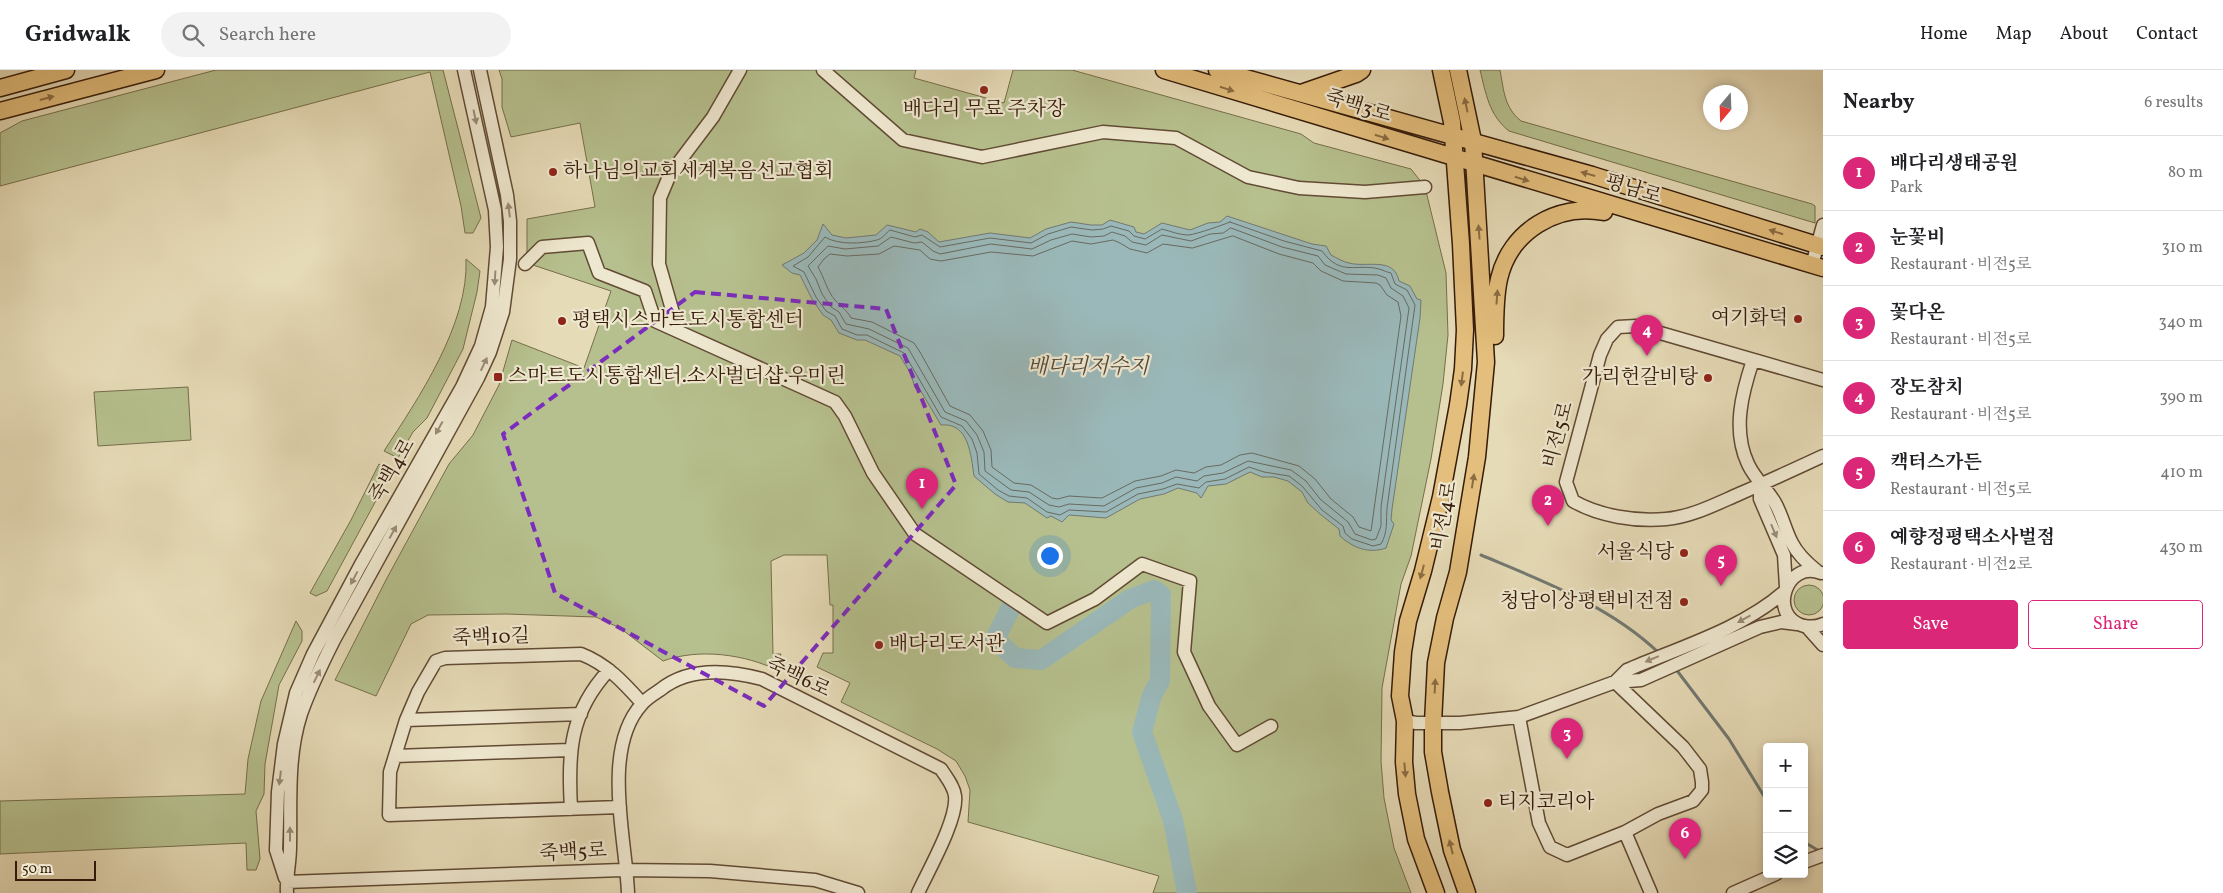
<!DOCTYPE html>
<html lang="en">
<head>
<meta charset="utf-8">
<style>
	body { margin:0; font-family:Vollkorn,"Noto Serif KR",serif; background:#f2f2f2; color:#202124 }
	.controls { position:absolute; right:15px; bottom:15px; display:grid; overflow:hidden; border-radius:5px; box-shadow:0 2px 8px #0003 }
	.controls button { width:45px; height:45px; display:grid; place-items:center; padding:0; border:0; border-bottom:1px solid #e0e0e0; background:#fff; color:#202124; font:25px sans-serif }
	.compass { position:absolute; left:1703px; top:15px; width:45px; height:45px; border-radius:50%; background:#fff; box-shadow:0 2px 8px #0003; rotate:199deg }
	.scale { position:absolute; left:15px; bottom:12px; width:81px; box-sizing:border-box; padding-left:5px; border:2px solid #351b08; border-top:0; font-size:14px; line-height:18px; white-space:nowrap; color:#351b08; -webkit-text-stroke:4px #efe8d0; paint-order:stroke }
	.you { position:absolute; left:1049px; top:485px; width:18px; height:18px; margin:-12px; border:4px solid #fff; border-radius:50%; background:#1a73e8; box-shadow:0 0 0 8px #1a73e833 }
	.badge { display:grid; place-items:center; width:32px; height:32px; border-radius:50%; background:#db2777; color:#fff; font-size:16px; font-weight:700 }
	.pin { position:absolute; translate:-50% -41px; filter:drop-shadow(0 1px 2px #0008) }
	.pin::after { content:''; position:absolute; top:26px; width:18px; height:15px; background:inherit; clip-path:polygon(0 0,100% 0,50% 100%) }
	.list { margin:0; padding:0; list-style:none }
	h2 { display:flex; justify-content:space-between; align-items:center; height:65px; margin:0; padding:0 20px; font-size:21px }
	h2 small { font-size:16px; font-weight:400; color:#757577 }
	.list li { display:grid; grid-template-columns:32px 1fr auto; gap:15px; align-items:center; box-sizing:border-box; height:75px; padding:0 20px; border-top:1px solid #e0e0e0 }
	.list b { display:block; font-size:19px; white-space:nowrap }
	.list p { margin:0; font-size:16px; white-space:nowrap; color:#757577 }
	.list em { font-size:16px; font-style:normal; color:#757577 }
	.actions { display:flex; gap:10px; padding:15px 20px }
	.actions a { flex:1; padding:11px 0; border:1px solid #db2777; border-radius:5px; text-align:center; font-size:18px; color:#db2777 }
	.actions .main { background:#db2777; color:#fff }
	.icon { flex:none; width:28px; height:28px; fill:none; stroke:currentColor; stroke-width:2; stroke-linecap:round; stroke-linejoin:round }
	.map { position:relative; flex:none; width:1823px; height:823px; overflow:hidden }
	header { display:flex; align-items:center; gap:30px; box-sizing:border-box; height:70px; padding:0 25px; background:#fff; border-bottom:1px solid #e0e0e0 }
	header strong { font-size:24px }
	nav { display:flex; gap:28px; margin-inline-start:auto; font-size:18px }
	.search { width:350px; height:45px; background:#f2f2f2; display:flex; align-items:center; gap:12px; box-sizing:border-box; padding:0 18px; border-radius:28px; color:#757577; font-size:19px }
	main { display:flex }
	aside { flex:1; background:#fff }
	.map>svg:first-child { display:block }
</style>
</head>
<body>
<header>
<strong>Gridwalk</strong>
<div class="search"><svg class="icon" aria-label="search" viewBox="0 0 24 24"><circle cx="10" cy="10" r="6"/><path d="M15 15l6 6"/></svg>Search here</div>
<nav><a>Home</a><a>Map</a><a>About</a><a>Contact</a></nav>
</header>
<main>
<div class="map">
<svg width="1823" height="823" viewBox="0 0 1823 823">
	<rect width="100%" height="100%" fill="#e6dbb7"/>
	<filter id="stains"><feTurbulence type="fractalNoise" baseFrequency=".004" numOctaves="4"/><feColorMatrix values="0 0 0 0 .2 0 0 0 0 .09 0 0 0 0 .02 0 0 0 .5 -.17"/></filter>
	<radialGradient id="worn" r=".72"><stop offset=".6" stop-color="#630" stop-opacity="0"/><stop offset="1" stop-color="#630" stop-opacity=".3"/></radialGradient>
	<path fill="#b6c08e" stroke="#766e4b" d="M 216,0 L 443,0 L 481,148 L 473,163 L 465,163 L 461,136 L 430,2 L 0,116 L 0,63 L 22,51 Z
		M 499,0 L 916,0 L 914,8 L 1004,33 L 1013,0 L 1072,0 L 1301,64 L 1314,73 L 1411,99 L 1425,117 L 1446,203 L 1448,265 L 1443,314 L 1431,389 L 1411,486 L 1401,514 L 1382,618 L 1381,691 L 1384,728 L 1394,778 L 1411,823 L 1153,823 L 1159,806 L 968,752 L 970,720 L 965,706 L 956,691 L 937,679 L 841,632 L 850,613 L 817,597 L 823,583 L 833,583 L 833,535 L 830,535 L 827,485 L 784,485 L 771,491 L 773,584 L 781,584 L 779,591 L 783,593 L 779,601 C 745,584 699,578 663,591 L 620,558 L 596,547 L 506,544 L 428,545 L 411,554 L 376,626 L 335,610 L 387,508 L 449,394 L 473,365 L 499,315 L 512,270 L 584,298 L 611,221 L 527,193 L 527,149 L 595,137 L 580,53 L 511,67 L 502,37 L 502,9 Z
		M 1480,0 L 1500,0 C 1504,21 1504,37 1521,51 L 1812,134 L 1815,136 L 1815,153 L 1509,61 C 1489,45 1486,24 1480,0 Z
		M 466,189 L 480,201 L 477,222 L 463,279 L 427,348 L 413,362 L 398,388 L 384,381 C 418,329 469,254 466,189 Z
		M 188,317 L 191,370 L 98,376 L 94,322 Z
		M 379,394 L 392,401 L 327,521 L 316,526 L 310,523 L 351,450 Z
		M1794 530a15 15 0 1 1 30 0a15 15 0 1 1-30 0Z
		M 296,551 L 302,561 L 302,571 L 279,615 L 265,694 L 264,724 L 256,741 L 260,789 L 256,800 L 247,800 L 246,773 L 0,784 L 0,731 L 245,724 L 248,689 L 261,631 Z"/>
	<path fill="#9ab8b9" stroke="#727972" d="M 1227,146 L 1312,174 L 1326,176 L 1331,185 C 1337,188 1343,192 1349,193 C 1367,198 1394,186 1399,211 L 1410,216 L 1417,229 L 1421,230 L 1420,248 L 1392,439 L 1391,450 L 1394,454 L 1386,478 C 1369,484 1353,478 1340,466 L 1339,459 L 1320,444 L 1308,433 L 1302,422 L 1288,411 L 1274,407 L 1262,407 L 1250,402 L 1226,414 L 1208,416 L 1201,428 L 1197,423 L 1178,418 L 1164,424 L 1140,429 L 1106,448 L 1069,445 L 1062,452 L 1051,446 L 1047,448 L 1025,433 L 1008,432 L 995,424 L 974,406 C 971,386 969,352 941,355 L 919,318 L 915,318 L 911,304 L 900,286 L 865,270 L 857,270 L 839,263 L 831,250 L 823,245 L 812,229 L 800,205 L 792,203 L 782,195 L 804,183 L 817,170 L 823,154 L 832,165 L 846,168 L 876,165 L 887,155 L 916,162 L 920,159 L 928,162 L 939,172 L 990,163 L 1030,168 L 1046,159 L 1071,152 L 1091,155 L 1102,155 L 1110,150 L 1134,157 L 1136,162 L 1144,164 L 1162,153 L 1190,160 L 1208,153 L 1220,152 Z"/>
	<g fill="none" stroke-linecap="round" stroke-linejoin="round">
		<path stroke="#686a60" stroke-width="1" d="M 1230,152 L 1284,171 L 1322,181 C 1341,207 1356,193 1379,199 C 1383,200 1386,202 1391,203 L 1395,214 L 1407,220 L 1415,235 L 1387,438 C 1386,451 1388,462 1381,474 L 1373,476 L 1352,469 L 1345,463 L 1343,456 L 1322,440 L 1302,416 L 1289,406 L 1264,402 L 1249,397 L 1225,409 L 1206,412 L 1199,418 L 1177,414 L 1163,419 L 1138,424 L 1106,442 L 1069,440 L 1060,445 L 1047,442 L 1027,428 L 1009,426 L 998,420 L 979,404 L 977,383 L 972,369 L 962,356 L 941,347 L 904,283 L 867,265 L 857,265 L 842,259 L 835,246 L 826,241 L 816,227 L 804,202 L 793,196 L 808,187 L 825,167 C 838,175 862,174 877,170 C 882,169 886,163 890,160 L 915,167 L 922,165 L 940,177 L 990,168 L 1031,173 L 1048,164 L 1071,157 L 1092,160 L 1103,159 L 1111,156 L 1129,161 L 1134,166 L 1145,169 L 1162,159 C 1170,161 1179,165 1189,165 C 1197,164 1223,155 1230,152 Z
			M 1231,158 L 1282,177 L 1318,186 L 1325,195 L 1346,204 L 1378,205 L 1386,208 L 1391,218 L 1403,226 L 1409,238 L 1381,437 L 1381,456 L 1376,469 L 1372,470 L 1355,464 L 1348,452 L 1320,429 L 1306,411 L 1291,400 L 1248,391 L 1223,403 L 1204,406 L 1197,411 L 1176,407 L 1162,413 L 1136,418 L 1104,436 L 1069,434 L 1059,437 L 1049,435 L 1029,422 L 1011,420 L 985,401 L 984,382 L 977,365 L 966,351 L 945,342 L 908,278 L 869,259 L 846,254 L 839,242 L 831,237 L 822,224 L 816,209 L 808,196 L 828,176 L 845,179 L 878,176 L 891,167 L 914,173 L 922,172 L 933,181 L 940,184 L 991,174 L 1032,179 L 1051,170 L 1072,164 L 1091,167 L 1104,166 L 1112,162 L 1125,166 L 1132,172 L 1146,175 L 1162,165 L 1191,171 L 1210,164 L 1223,163 Z
			M 1233,166 L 1279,184 L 1313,193 L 1321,201 L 1343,211 L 1376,213 L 1380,215 L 1387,225 L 1398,232 L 1401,246 L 1371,461 L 1359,457 L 1353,447 L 1331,429 L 1315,409 L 1299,396 L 1252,383 L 1240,385 L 1221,395 L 1206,397 L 1194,403 L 1176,400 L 1161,406 L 1135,411 L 1102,428 L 1069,426 L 1058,429 L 1052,428 L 1031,415 L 1014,413 L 992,397 L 991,380 L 983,361 L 970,345 L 950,336 L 920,282 L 914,273 L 872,252 L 851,248 C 847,240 841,237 835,230 C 827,221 824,207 818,197 L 824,189 L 830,184 L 847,186 L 879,184 L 894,176 L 920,180 L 930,189 L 941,191 L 991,182 L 1033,186 L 1072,171 L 1091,174 L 1113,170 L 1120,173 L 1130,179 L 1147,183 L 1163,174 L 1192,178 Z"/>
		<path stroke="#727972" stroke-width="3" d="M 1481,485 C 1543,511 1610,536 1659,583
			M 1675,598 L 1729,669 L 1767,731
			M 1804,772 L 1821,782"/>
		<path stroke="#9ab8b9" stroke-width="20" d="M 1010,539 L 995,569 L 1015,588 L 1041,590 L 1130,529 L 1154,520 L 1161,525 L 1160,611 L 1152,625 L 1142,662 L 1173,750 L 1187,823"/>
		<defs>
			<path id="minor" d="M 823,0 L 903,70 L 982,87 L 1103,62 L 1176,68 L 1248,107 L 1299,118 L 1365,122 L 1425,117
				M 525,194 L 542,177 L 588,173 L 599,203 L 645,221 L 655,251 L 835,332 L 845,346 L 873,403 L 915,464 L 1047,553 L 1095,529 L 1142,494 L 1190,511 L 1184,582 L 1209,636 L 1237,675 L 1271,656
				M 1812,195 L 1823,155
				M 669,256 L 673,243 L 659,194 L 660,128 L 670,104 L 713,47 L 740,0
				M 1753,290 C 1742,323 1732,360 1748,394 C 1755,409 1766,418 1774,431 C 1782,444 1785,460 1792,473 C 1798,485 1807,493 1817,501
				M 1823,310 L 1636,256 L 1618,257 L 1607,269 L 1600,285 L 1566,412 L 1573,431 C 1599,446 1636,452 1666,449 C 1691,447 1716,434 1739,424 C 1767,412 1795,399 1823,386
				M 1760,415 L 1760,429 L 1784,485 L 1786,517
				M 1821,503 C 1786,489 1767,547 1804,556 C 1810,557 1817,557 1823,554
				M 1807,557 L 1823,575
				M 1615,612 L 1683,677 L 1700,699 L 1702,712 L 1702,720 L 1693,731 L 1658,744 L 1625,762
				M 1615,612 L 1627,600 C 1678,578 1742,559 1784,522
				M 1519,647 L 1539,753 L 1550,777 L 1567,785 L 1625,762 L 1651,823
				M 406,650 L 581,644
				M 1405,651 L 1416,653 L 1460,653 L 1519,647 L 1615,612 L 1641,610 L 1760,557 L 1781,552 L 1797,554
				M 395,686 L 570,680
				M 620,737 L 389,745 L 390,702 L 406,650 L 418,622 L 436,591 L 445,588 L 581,584 C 607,594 624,613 642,633
				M 571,739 C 568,684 569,643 609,600
				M 1804,792 L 1823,785
				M 285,808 L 276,780 L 278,722 L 284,674 L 296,623 L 313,584 L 360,496 L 462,317 L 481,276 L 492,237 L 497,177 L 495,140 L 464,0
				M 287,812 L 622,800 L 710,801 L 815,810 L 858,823
				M 287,823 C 286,808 290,793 290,777 C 291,733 287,687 301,644 C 310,618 322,594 334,570 L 478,308 L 490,282 L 503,242 L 510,189 L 510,151 L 507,125 L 480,0
				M 628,823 C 626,768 601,679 642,634 C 647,628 654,624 660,620 C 688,597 728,600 762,609 L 941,699 C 946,707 954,716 955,726 C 958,749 928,801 918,823
				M 1733,823 L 1776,804"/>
			<path id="major" d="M 1164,0 L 1823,198
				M 1217,0 L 1592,105 L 1823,177
				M 1458,0 L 1473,71 L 1486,292 L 1477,387 L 1458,502 L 1445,548 L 1436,593 L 1433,653 L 1433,682 L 1440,722 L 1452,780 L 1467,823
				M 0,18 L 66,0
				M 1301,23 L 1356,4 L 1362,0
				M 0,41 L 156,0
				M 1495,266 C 1495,247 1495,227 1499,209 C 1510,161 1557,133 1604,142
				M 1436,823 L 1416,769 L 1407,724 L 1404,692 L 1405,651 L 1400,626 L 1403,582 L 1408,551 L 1423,501 L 1441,427 L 1458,335 L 1463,299 L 1465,260 L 1461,174 L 1452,52 L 1441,0"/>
		</defs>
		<use href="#minor" stroke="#614b34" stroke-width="15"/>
		<use href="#major" stroke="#351b08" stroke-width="19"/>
		<use href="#minor" stroke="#efe8d0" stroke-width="12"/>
		<use href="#major" stroke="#e3be7c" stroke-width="16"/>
	</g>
	<defs><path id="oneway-solid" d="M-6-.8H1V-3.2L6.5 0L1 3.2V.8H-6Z" transform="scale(1.25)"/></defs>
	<g fill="#8c6c42">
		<use href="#oneway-solid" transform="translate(1227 19) rotate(17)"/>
		<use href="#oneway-solid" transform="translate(47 28) rotate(-15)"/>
		<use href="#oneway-solid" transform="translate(1466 35) rotate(-102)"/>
		<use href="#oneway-solid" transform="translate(1382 67) rotate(17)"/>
		<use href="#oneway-solid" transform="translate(1588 104) rotate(-164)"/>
		<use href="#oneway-solid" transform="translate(1522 109) rotate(17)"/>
		<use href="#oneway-solid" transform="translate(1479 162) rotate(-94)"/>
		<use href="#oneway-solid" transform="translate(1776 162) rotate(-163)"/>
		<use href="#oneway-solid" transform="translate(1497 227) rotate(-86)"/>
		<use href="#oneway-solid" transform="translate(1462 309) rotate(97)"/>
		<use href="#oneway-solid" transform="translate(1473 411) rotate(-81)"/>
		<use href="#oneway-solid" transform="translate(1422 502) rotate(105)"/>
		<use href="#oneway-solid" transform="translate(1435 616) rotate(-87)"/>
		<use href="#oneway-solid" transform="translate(1405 700) rotate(85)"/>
		<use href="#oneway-solid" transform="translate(1451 777) rotate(-104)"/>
	</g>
	<g fill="#9b8c76">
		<use href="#oneway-solid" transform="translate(475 47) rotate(78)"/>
		<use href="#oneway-solid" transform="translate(509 140) rotate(-97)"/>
		<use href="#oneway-solid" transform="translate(495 208) rotate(93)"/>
		<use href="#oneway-solid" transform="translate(484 294) rotate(-65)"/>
		<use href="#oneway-solid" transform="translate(439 358) rotate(119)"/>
		<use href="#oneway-solid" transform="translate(1774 461) rotate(67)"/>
		<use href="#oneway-solid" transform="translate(393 462) rotate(-61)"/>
		<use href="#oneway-solid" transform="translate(354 508) rotate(118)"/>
		<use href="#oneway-solid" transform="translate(1744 549) rotate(151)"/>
		<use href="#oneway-solid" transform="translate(1652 589) rotate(157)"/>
		<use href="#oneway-solid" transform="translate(317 606) rotate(-64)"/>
		<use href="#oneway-solid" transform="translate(280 708) rotate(97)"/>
		<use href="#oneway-solid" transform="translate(290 764) rotate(-90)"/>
	</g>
	<path fill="none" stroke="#7b2cbf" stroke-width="4" stroke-dasharray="10 6" stroke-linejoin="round" d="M 695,222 L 886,239 L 956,415 L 764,636 L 555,523 L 503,364 Z"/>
	<g fill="#8f2418" stroke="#efe8d0" stroke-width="2">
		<circle cx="984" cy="20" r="5"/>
		<circle cx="553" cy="102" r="5"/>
		<circle cx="1798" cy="249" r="5"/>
		<circle cx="562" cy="251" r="5"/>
		<rect x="493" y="302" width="10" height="10" rx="2.5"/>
		<circle cx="1708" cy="308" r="5"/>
		<circle cx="1684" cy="483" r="5"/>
		<circle cx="1684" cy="532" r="5"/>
		<circle cx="879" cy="575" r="5"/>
		<circle cx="1488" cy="733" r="5"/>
	</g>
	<g text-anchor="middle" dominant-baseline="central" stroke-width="4.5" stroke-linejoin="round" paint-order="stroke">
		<g font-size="20" fill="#351b08" stroke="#efe8d0">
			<text transform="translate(1358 37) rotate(17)">죽백3로</text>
			<text transform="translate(1633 120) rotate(17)">평남로</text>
			<text transform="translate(1559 365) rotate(-75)">비전5로</text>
			<text transform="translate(393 401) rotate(-60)">죽백4로</text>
			<text transform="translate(1445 446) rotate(-80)">비전4로</text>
			<text transform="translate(491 568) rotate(-2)">죽백10길</text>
			<text transform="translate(798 608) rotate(25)">죽백6로</text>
			<text transform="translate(573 783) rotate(-3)">죽백5로</text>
		</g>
		<g font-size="20" fill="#351b08" stroke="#efe8d0" text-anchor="start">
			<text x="984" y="40" text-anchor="middle">배다리 무료 주차장</text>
			<text x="563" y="102">하나님의교회세계복음선교협회</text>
			<text x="1788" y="249" text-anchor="end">여기화덕</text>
			<text x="572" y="251">평택시스마트도시통합센터</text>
			<text x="508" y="307">스마트도시통합센터.소사벌더샵.우미린</text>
			<text x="1698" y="308" text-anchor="end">가리헌갈비탕</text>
			<text x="1674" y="483" text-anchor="end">서울식당</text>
			<text x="1674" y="532" text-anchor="end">청담이상평택비전점</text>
			<text x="889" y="575">배다리도서관</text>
			<text x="1498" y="733">티지코리아</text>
		</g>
		<g font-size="21" font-style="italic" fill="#534a3d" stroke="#efe8d0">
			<text x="1088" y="297">배다리저수지</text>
		</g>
	</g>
	<rect width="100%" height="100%" filter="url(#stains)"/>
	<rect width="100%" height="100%" fill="url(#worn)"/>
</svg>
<div class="controls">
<button>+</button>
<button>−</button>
<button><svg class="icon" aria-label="layers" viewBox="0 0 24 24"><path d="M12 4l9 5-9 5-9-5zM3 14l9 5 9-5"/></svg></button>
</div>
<svg class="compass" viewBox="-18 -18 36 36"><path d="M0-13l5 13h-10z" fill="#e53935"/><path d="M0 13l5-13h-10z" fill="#757577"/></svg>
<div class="scale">50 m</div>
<div class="you"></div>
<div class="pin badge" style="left:922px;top:439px">1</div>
<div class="pin badge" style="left:1548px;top:456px">2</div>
<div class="pin badge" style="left:1567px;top:689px">3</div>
<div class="pin badge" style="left:1647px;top:286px">4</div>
<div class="pin badge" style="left:1721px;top:516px">5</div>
<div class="pin badge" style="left:1685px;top:789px">6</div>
</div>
<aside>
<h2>Nearby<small>6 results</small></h2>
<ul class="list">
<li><span class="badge">1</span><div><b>배다리생태공원</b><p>Park</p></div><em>80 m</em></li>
<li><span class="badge">2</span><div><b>눈꽃비</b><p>Restaurant · 비전5로</p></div><em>310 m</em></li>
<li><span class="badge">3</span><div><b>꽃다온</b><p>Restaurant · 비전5로</p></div><em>340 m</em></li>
<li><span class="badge">4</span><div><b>장도참치</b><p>Restaurant · 비전5로</p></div><em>390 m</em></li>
<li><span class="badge">5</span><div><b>캑터스가든</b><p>Restaurant · 비전5로</p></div><em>410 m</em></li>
<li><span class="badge">6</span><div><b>예향정평택소사벌점</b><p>Restaurant · 비전2로</p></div><em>430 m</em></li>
</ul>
<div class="actions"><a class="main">Save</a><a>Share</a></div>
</aside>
</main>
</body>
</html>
